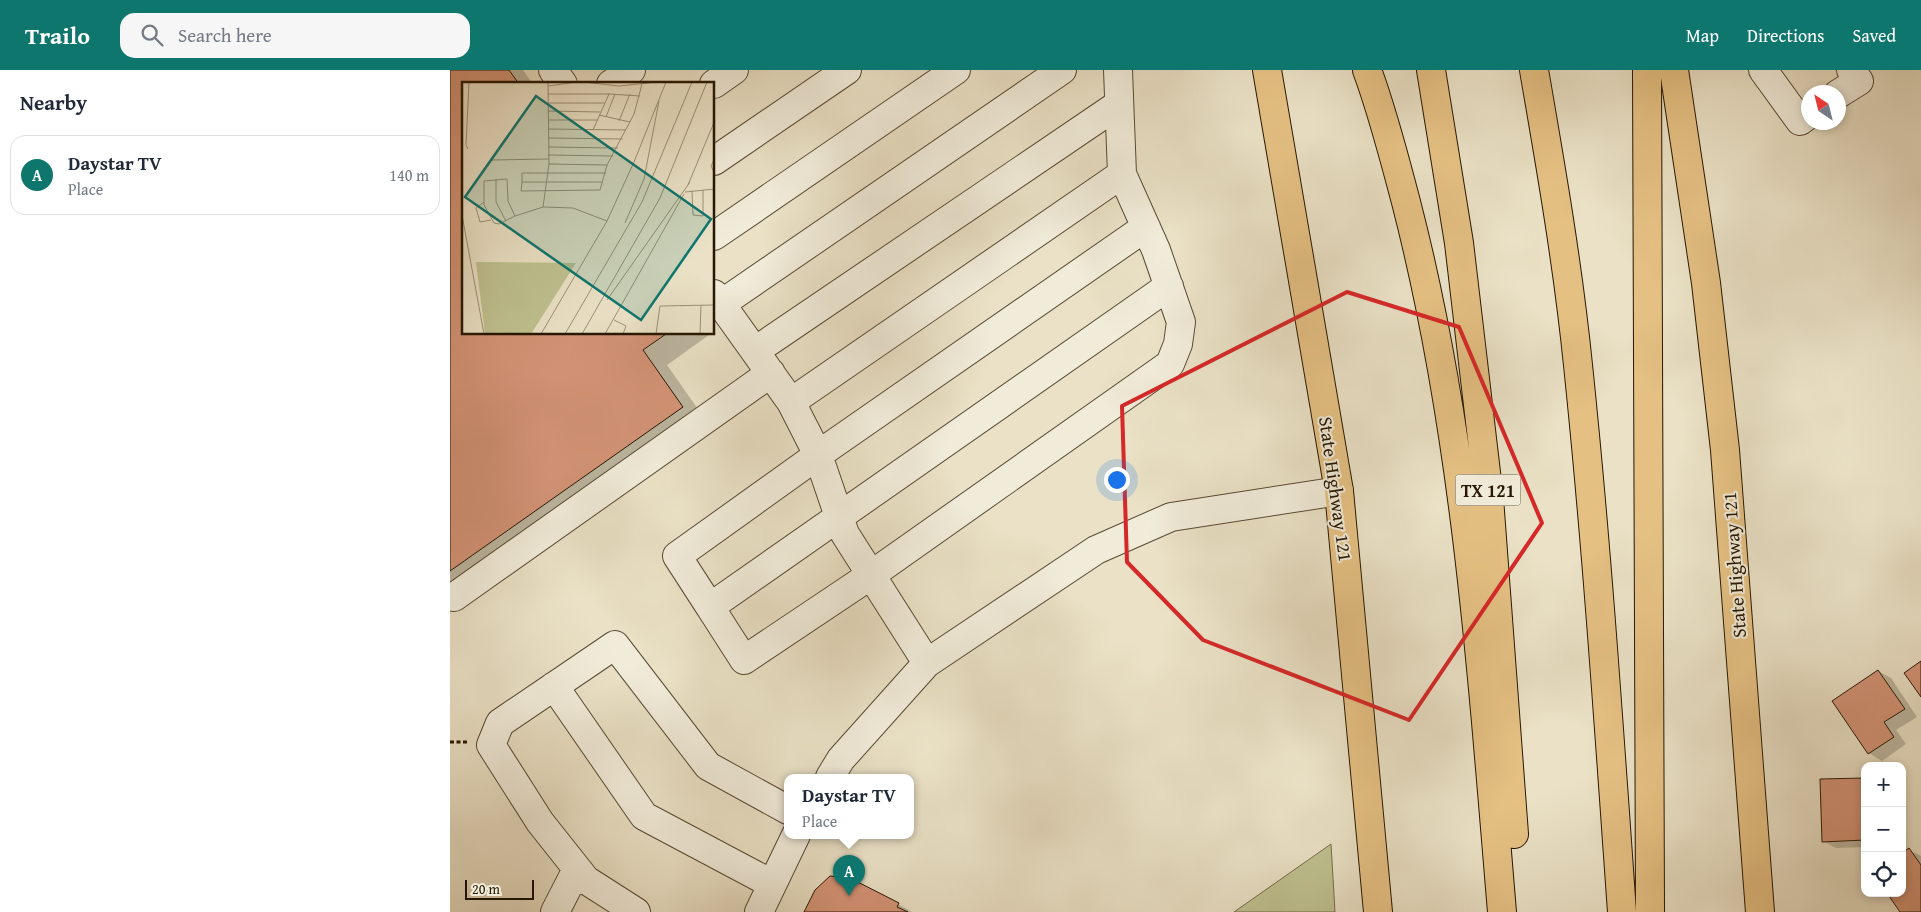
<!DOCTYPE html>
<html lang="en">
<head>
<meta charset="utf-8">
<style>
	body { margin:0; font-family:"Gentium Book Plus",serif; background:#f6f6f7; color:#1f2937 }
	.controls { position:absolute; right:15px; bottom:15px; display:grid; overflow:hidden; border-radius:10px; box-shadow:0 2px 8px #0003 }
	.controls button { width:45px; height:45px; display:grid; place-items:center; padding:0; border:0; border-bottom:1px solid #e0e1e3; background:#fff; color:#1f2937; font:25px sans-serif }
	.compass { position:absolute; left:1351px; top:15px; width:45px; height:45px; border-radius:50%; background:#fff; box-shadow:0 2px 8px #0003; rotate:325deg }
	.scale { position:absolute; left:15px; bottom:12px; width:69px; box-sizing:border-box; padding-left:5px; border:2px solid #271702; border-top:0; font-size:14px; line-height:18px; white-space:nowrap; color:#271702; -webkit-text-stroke:4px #f1ecda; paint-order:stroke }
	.you { position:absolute; left:666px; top:409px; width:18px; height:18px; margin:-12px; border:4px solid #fff; border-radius:50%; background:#1a73e8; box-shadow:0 0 0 8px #1a73e833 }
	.badge { display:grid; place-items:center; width:32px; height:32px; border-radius:50%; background:#0f766e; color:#fff; font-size:16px; font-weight:700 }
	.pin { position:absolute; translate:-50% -41px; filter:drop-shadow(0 1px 2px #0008) }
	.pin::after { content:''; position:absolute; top:26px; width:18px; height:15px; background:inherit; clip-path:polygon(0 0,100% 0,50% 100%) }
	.popup { position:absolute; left:334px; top:704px; width:130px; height:65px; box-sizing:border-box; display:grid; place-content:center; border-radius:10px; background:#fff; filter:drop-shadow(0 1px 4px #0005); font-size:16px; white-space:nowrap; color:#747a83 }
	.popup b { font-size:19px; color:#1f2937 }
	.popup::after { content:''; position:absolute; left:50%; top:100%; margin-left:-10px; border:10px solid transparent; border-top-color:#fff }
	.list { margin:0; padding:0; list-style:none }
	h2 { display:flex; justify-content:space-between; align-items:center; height:65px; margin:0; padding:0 20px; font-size:21px }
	h2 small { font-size:16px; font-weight:400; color:#747a83 }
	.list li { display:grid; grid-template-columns:32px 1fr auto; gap:15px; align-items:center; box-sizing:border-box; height:80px; margin:0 10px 10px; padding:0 10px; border:1px solid #e0e1e3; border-radius:15px }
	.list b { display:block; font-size:19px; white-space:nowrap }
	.list p { margin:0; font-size:16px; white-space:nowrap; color:#747a83 }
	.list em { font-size:16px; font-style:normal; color:#747a83 }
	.icon { flex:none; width:28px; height:28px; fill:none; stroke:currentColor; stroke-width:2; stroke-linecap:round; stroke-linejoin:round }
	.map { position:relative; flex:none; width:1471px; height:842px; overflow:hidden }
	header { display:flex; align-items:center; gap:30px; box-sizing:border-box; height:70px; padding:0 25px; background:#0f766e; color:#fff }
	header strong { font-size:24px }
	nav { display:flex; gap:28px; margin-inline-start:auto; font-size:18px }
	.search { width:350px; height:45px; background:#f6f6f7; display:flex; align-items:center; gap:12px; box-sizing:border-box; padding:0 18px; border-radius:15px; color:#747a83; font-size:19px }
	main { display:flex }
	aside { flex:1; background:#fff }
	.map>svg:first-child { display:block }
</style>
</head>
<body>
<header>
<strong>Trailo</strong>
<div class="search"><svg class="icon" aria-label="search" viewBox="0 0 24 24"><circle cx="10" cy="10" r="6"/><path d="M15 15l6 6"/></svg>Search here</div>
<nav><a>Map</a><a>Directions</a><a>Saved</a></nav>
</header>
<main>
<aside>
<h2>Nearby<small></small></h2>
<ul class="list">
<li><span class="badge">A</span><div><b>Daystar TV</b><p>Place</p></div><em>140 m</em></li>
</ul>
</aside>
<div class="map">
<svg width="1471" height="842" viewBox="0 0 1471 842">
	<rect width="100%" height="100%" fill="#eae1c6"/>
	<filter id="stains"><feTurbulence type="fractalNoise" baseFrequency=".004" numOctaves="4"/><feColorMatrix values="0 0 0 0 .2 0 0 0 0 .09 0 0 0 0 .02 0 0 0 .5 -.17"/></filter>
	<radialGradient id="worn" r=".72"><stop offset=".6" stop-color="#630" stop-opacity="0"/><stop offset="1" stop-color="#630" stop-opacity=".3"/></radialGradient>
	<path fill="#bfc190" stroke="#736c49" d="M 881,774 L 885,842 L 784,842 Z"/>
	<path fill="#0003" d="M 0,0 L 73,0 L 83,14 L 14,14 L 14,264 L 259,265 L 217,295 L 257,352 L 0,532 Z
		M 1428,601 L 1441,608 L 1467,647 L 1446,660 L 1456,674 L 1432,691 L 1419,683 Z
		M 1415,709 L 1415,777 L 1386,778 L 1373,771 Z
		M 1452,750 L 1454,751 L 1455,775 L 1452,775 Z
		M 1459,780 L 1471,786 L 1471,842 L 1452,842 Z
		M 448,834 L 462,842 L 355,842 Z"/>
	<path fill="#d39376" stroke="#271702" d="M 0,0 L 59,0 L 69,14 L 14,14 L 14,264 L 216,264 L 193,280 L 233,337 L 0,501 Z
		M 1471,591 L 1471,627 L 1454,603 Z
		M 1428,600 L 1455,639 L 1434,652 L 1444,667 L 1418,684 L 1382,631 Z
		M 1415,708 L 1415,770 L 1372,772 L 1370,709 Z
		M 1459,778 L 1471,795 L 1471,842 L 1450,842 L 1437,823 L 1452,823 L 1452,783 Z
		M 380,806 L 400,808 L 449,833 L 447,837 L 458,842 L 354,842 L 365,820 Z"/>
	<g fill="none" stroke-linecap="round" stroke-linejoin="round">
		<defs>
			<path id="minor" d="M 103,0 L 113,14
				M 1313,0 L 1350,51 L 1358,45
				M 161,14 L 181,0
				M 264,14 L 284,0
				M 1388,24 L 1409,11 L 1401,0
				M 264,91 L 397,0
				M 696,157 L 382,375 L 227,486 L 260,537 L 719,216
				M 264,166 L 506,0
				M 264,224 L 341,332 L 368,385 L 395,464 L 477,593
				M 271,234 L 612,0
				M 305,281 L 669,34
				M 341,332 L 672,104
				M 4,527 L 321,303
				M 260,537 L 294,590 L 421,505 L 720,294 L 728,274 L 731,252 L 706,180 L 672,104 L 668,0
				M 104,616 L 194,746 L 322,814
				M 380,707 L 391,689 L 477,593 L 646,480 L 721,447 L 889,421
				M 105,842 L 127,799
				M 186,842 L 136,810 L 90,752 L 41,675 L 50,653 L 165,575 L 258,696 L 338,740
				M 309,842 L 346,765"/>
			<path id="major" d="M 817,0 L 889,421 L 928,842
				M 1224,0 L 1256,213 L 1275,380 L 1310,842"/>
			<path id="highway" d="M 917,0 C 933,43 944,87 956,132 C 1016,364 1032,604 1052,842
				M 981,0 L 1009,173 L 1039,428 L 1064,764
				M 1084,0 C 1101,98 1118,196 1128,295 C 1147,477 1159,659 1172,842
				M 1197,0 L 1200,842"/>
		</defs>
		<use href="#minor" stroke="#584a33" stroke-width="30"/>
		<use href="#major" stroke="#271702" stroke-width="30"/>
		<use href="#highway" stroke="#271702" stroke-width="30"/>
		<path stroke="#271702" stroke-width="3" stroke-dasharray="4 2.5" stroke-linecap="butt" d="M 0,672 L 17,672"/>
		<use href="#minor" stroke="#f1ecda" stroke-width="28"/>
		<use href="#major" stroke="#e5c083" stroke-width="28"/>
		<use href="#highway" stroke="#e5c083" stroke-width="28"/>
	</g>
	<path fill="none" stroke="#d62828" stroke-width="4" stroke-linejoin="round" d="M 897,222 L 1009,257 L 1092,453 L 959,650 L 753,570 L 677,492 L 672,336 Z"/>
	<g text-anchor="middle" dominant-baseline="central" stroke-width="4" stroke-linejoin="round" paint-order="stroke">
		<rect fill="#f1ecda" stroke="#645743" stroke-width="1" x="1005.5" y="404.5" width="65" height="31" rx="4"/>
		<g font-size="18" font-weight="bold" fill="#271702">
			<text x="1038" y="420">TX 121</text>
		</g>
		<g font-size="19" fill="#271702" stroke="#f1ecda">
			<text transform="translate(886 419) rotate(82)">State Highway 121</text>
			<text transform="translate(1284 495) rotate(-94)">State Highway 121</text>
		</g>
	</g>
	<g transform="translate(12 12)">
		<rect width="252" height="252" fill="#eae1c6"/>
		<path d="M 14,180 L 114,181 L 69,252 L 23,252 Z" fill="#bfc190"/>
		<path fill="none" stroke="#9c9078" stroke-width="1" d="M 121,0 L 157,4 L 196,0M 86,4 L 115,0M 86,12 L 147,12M 86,21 L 142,21M 86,29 L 138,30M 137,33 L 168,40M 144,35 L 153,12M 86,38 L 135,38M 157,39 L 168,12M 86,47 L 164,48M 131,48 L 147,12 L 178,14M 86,56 L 161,57M 86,65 L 156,66M 6,67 L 4,63 L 7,0M 86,73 L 151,74M 253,76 L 249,84 L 253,92M 30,78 L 87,77M 87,82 L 145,83M 34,97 L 34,120 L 44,139M 60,100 L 59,109 L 138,108 L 145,83 L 172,32 L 180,2M 141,100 L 60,100 L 60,91 L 144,91M 226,103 L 253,38M 230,109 L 231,133 L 241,134 L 241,108M 223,110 L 253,107M 22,120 L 14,126 L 18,140 L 29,138M 81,125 L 87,82 L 86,0M 0,133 L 22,252M 53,134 L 37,142 L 32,141 L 22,123 L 22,99 L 45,97 L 46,119 L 53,134 L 81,125 L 111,126 L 145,139M 163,141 L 182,97 L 197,19M 145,218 L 228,100M 152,238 L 164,244 L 161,252M 79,252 L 145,139 L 172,80 L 204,0M 103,252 L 180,120 L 230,0M 120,252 L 198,116 L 245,0M 143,252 L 222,112M 194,252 L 198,224 L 253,223M 238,252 L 239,223"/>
		<path fill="#0f766e" fill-opacity="0.15" stroke="#0f766e" stroke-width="2.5" d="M 74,14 L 249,137 L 179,238 L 3,115 Z"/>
		<rect width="252" height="252" fill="none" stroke="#271702" stroke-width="2.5"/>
	</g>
	<rect width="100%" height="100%" filter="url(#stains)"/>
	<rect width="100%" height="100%" fill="url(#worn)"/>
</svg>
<div class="controls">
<button>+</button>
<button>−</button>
<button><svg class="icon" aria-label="locate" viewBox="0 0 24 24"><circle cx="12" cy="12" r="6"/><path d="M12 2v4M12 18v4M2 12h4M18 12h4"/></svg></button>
</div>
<svg class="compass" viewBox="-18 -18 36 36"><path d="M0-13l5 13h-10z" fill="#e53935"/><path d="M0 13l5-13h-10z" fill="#747a83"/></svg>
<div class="scale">20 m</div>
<div class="you"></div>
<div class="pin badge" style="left:399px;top:826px">A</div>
<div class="popup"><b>Daystar TV</b>Place</div>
</div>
</main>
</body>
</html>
